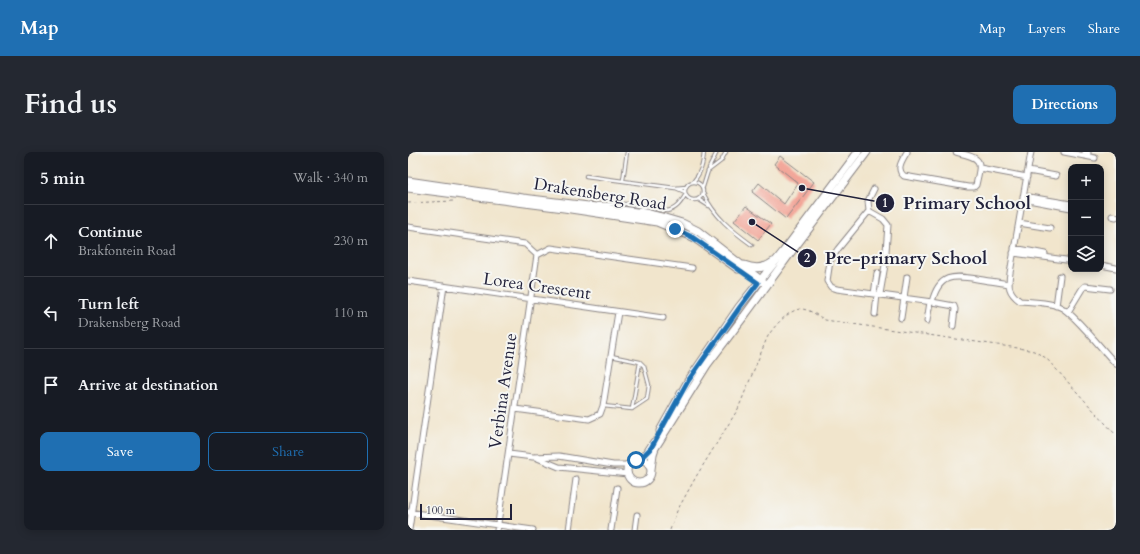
<!DOCTYPE html>
<html lang="en">
<head>
<meta charset="utf-8">
<style>
	body { margin:0; font-family:Cardo,serif; background:#242831; color:#f1f3f6 }
	.controls { position:absolute; right:12px; top:12px; display:grid; overflow:hidden; border-radius:8px; box-shadow:0 2px 10px #0003 }
	.controls button { width:36px; height:36px; display:grid; place-items:center; padding:0; border:0; border-bottom:1px solid #363941; background:#171b24; color:#f1f3f6; font:20px sans-serif }
	.scale { position:absolute; left:12px; bottom:10px; width:92px; box-sizing:border-box; padding-left:4px; border:2px solid #22223b; border-top:0; font-size:11px; line-height:14px; white-space:nowrap; color:#22223b; -webkit-text-stroke:3px #f6f6f2; paint-order:stroke }
	.stop { position:absolute; width:12px; height:12px; margin:-9px; border:3px solid #1f6fb2; border-radius:50%; background:#fff }
	.stop.end { background:#1f6fb2; border-color:#fff; box-shadow:0 1px 4px #0008 }
	.list { margin:0; padding:0; list-style:none }
	h2 { display:flex; justify-content:space-between; align-items:center; height:52px; margin:0; padding:0 16px; font-size:17px }
	h2 small { font-size:13px; font-weight:400; color:#9ea1a6 }
	.list li { display:grid; grid-template-columns:26px 1fr auto; gap:12px; align-items:center; box-sizing:border-box; height:72px; padding:0 16px; border-top:1px solid #363941 }
	.list b { display:block; font-size:15px; white-space:nowrap }
	.list p { margin:0; font-size:13px; white-space:nowrap; color:#9ea1a6 }
	.list em { font-size:13px; font-style:normal; color:#9ea1a6 }
	.actions { display:flex; gap:8px; padding:12px 16px }
	.actions a { flex:1; padding:9px 0; border:1px solid #1f6fb2; border-radius:8px; text-align:center; font-size:14px; color:#1f6fb2 }
	.actions .main { background:#1f6fb2; color:#fff }
	.icon { flex:none; width:22px; height:22px; fill:none; stroke:currentColor; stroke-width:2; stroke-linecap:round; stroke-linejoin:round }
	.map { position:relative; flex:none; width:708px; height:378px; overflow:hidden; border-radius:8px }
	header { display:flex; align-items:center; gap:24px; box-sizing:border-box; height:56px; padding:0 20px; background:#1f6fb2; color:#fff }
	header strong { font-size:19px }
	nav { display:flex; gap:22px; margin-inline-start:auto; font-size:14px }
	.intro { display:flex; align-items:center; justify-content:space-between; box-sizing:border-box; height:96px; padding:0 24px }
	h1 { margin:0; font-size:28px }
	.button { padding:10px 18px; border-radius:8px; background:#1f6fb2; color:#fff; font-size:14px; font-weight:700 }
	main { display:flex; gap:24px; padding:0 24px }
	aside { flex:1; background:#171b24; border-radius:8px; box-shadow:0 2px 10px #0003 }
	.map>svg:first-child { display:block }
</style>
</head>
<body>
<header>
<strong>Map</strong>
<nav><a>Map</a><a>Layers</a><a>Share</a></nav>
</header>
<div class="intro"><h1>Find us</h1><a class="button">Directions</a></div>
<main>
<aside>
<h2>5 min<small>Walk · 340 m</small></h2>
<ul class="list">
<li><svg class="icon" aria-label="ahead" viewBox="0 0 24 24"><path d="M12 20V5M6 11l6-6 6 6"/></svg><div><b>Continue</b><p>Brakfontein Road</p></div><em>230 m</em></li>
<li><svg class="icon" aria-label="left" viewBox="0 0 24 24"><path d="M17 20v-9H6M10 6l-5 5 5 5"/></svg><div><b>Turn left</b><p>Drakensberg Road</p></div><em>110 m</em></li>
<li><svg class="icon" aria-label="arrive" viewBox="0 0 24 24"><path d="M6 21V4h12l-3 4 3 4H6"/></svg><div><b>Arrive at destination</b></div></li>
</ul>
<div class="actions"><a class="main">Save</a><a>Share</a></div>
</aside>
<div class="map">
<svg width="708" height="378" viewBox="0 0 708 378">
	<rect width="100%" height="100%" fill="#f6f6f2"/>
	<filter id="ink" filterUnits="userSpaceOnUse"><feTurbulence type="fractalNoise" baseFrequency=".025" numOctaves="2"/><feDisplacementMap in="SourceGraphic" scale="8" xChannelSelector="R" yChannelSelector="G"/><feConvolveMatrix kernelMatrix="1 2 1 2 8 2 1 2 1" color-interpolation-filters="sRGB"/></filter>
	<filter id="wash" filterUnits="userSpaceOnUse"><feTurbulence type="fractalNoise" baseFrequency=".012" numOctaves="4" result="noise"/><feDisplacementMap in="SourceGraphic" scale="16" xChannelSelector="R" yChannelSelector="G"/><feGaussianBlur stdDeviation="0.9" result="paint"/><feColorMatrix in="noise" values="0 0 0 0 0 0 0 0 0 0 0 0 0 0 0 0 0 1.4 0 .05"/><feComposite in="paint" operator="in"/></filter>
	<g filter="url(#wash)">
		<rect width="100%" height="100%" fill="#f1e5cc"/>
		<g id="blocks">
			<path fill="#f29a8b" d="M 372,4 L 406,30 L 378,67 L 344,40 L 351,31 L 376,52 L 390,31 L 366,12 Z
				M 338,54 L 363,72 L 350,88 L 326,69 Z"/>
		</g>
	</g>
	<g filter="url(#ink)">
		<use href="#blocks" fill-opacity="0" stroke="#8a8484" stroke-width="1"/>
		<g fill="none" stroke-linecap="round" stroke-linejoin="round">
			<defs>
				<path id="lane" d="M 301,16 L 309,0
					M 178,24 L 267,36 L 278,35
					M 215,28 L 219,0
					M 285,30 C 293,21 295,12 296,0
					M277 39a9 9 0 1 1 18 0a9 9 0 1 1-18 0Z
					M 295,35 L 300,19 L 313,9 L 318,0
					M 268,36 L 277,40
					M 295,41 C 307,65 322,77 344,93
					M 290,47 L 301,54
					M 189,52 L 219,52 L 259,59 C 269,57 273,50 278,42
					M 195,254 L 224,257 L 239,247 L 241,233 L 236,214 L 232,210 L 203,204
					M 224,257 L 232,210"/>
				<path id="street" d="M 499,0 C 495,7 487,17 496,24 L 560,35 L 566,35 L 568,33 C 574,7 574,7 548,0
					M 623,0 L 602,121 C 600,134 600,140 612,149 C 624,150 642,150 652,155 C 665,160 696,200 708,212
					M 656,0 L 687,6
					M 677,0 L 680,1
					M 572,16 L 619,25
					M 620,19 L 648,24
					M 615,44 L 663,52
					M 615,47 L 663,56
					M 461,59 L 460,49 L 466,37
					M 704,64 L 708,65
					M 611,71 L 642,76
					M 0,75 L 117,92 L 129,103
					M 606,96 L 637,102
					M 605,101 L 658,108
					M 129,103 L 143,96 L 284,116
					M 693,113 L 708,116
					M 0,129 L 255,166
					M 466,142 L 469,121
					M 472,142 L 477,113 L 480,73 L 475,67 L 461,59 L 430,97 L 422,109 L 419,129 L 423,135 L 429,137 L 524,150 C 531,122 545,123 569,127 C 580,129 590,130 600,132
					M 524,150 L 546,154 L 547,157 L 545,174
					M 648,154 L 652,124
					M 660,160 L 674,137 L 677,134 L 702,137
					M 467,162 L 469,142
					M 493,166 L 499,125
					M 519,169 L 522,150
					M 107,257 L 181,267 L 192,262 L 195,254 L 210,160
					M 101,302 L 125,305 L 151,304 L 205,313 L 217,313 L 223,312
					M 127,305 L 151,315 L 220,322
					M 0,360 L 125,378
					M 1,378 L 36,134
					M 89,378 L 129,103
					M 161,378 L 168,327
					M 203,378 L 209,336
					M 227,378 L 229,363"/>
				<path id="secondary" d="M 0,29 L 115,46 L 237,61 L 257,66 L 274,71 L 290,79 L 359,133
					M 0,36 L 156,56 L 249,70 L 285,85 L 330,117
					M 336,113 C 346,117 356,117 365,110
					M 252,279 L 280,229 L 331,155 L 375,100 L 450,0
					M219 319a12 12 0 1 1 24 0a12 12 0 1 1-24 0Z
					M 230,308 L 239,301 L 246,290
					M 243,317 L 245,302 L 247,296 L 299,213 L 337,163 L 381,103 L 459,0"/>
			</defs>
			<use href="#lane" stroke="#8a8484" stroke-width="4.5"/>
			<use href="#street" stroke="#8a8484" stroke-width="7"/>
			<use href="#secondary" stroke="#8a8484" stroke-width="9"/>
			<path stroke="#8a8484" stroke-width="1" stroke-dasharray="3 3" stroke-linecap="butt" d="M 0,51 L 45,49
				M 262,378 L 269,359 L 289,323 L 330,257 L 359,186 C 364,176 382,156 394,157 C 403,158 410,164 417,168 L 610,196 L 626,199 L 638,206 L 708,283"/>
			<use href="#lane" stroke="#fff" stroke-width="2.5"/>
			<use href="#street" stroke="#fff" stroke-width="5"/>
			<use href="#secondary" stroke="#fff" stroke-width="7"/>
		</g>
	</g>
	<g fill="none" stroke-linecap="round" stroke-linejoin="round" filter="url(#ink)">
		<path stroke="#1f6fb2" stroke-width="5" d="M 228,308 L 235,304 L 243,296 L 280,229 L 332,155 L 350,131 L 284,85 L 267,77"/>
	</g>
	<g text-anchor="middle" dominant-baseline="central" stroke-width="4" stroke-linejoin="round" paint-order="stroke">
		<g font-size="17" fill="#22223b" stroke="#f6f6f2">
			<text transform="translate(192 42) rotate(9)">Drakensberg Road</text>
			<text transform="translate(129 134) rotate(8)">Lorea Crescent</text>
			<text transform="translate(95 239) rotate(-82)">Verbina Avenue</text>
		</g>
	</g>
	<path fill="none" stroke="#22223b" stroke-width="1.5" d="M394 36L477 51M344 70L399 106"/>
	<g fill="#22223b" stroke="#f6f6f2" stroke-width="1.5">
		<circle cx="394" cy="36" r="4"/>
		<circle cx="344" cy="70" r="4"/>
		<circle cx="477" cy="51" r="10"/>
		<circle cx="399" cy="106" r="10"/>
	</g>
	<g font-size="12" text-anchor="middle" font-weight="bold" fill="#fff">
		<text x="477" y="55">1</text>
		<text x="399" y="110">2</text>
	</g>
	<g font-size="18" text-anchor="middle" font-weight="bold" fill="#22223b" stroke="#f6f6f2" stroke-width="4" stroke-linejoin="round" paint-order="stroke">
		<text x="559" y="57">Primary School</text>
		<text x="498" y="112">Pre-primary School</text>
	</g>
</svg>
<div class="controls">
<button>+</button>
<button>−</button>
<button><svg class="icon" aria-label="layers" viewBox="0 0 24 24"><path d="M12 4l9 5-9 5-9-5zM3 14l9 5 9-5"/></svg></button>
</div>
<div class="scale">100 m</div>
<div class="stop" style="left:228px;top:308px"></div>
<div class="stop end" style="left:267px;top:77px"></div>
</div>
</main>
</body>
</html>
